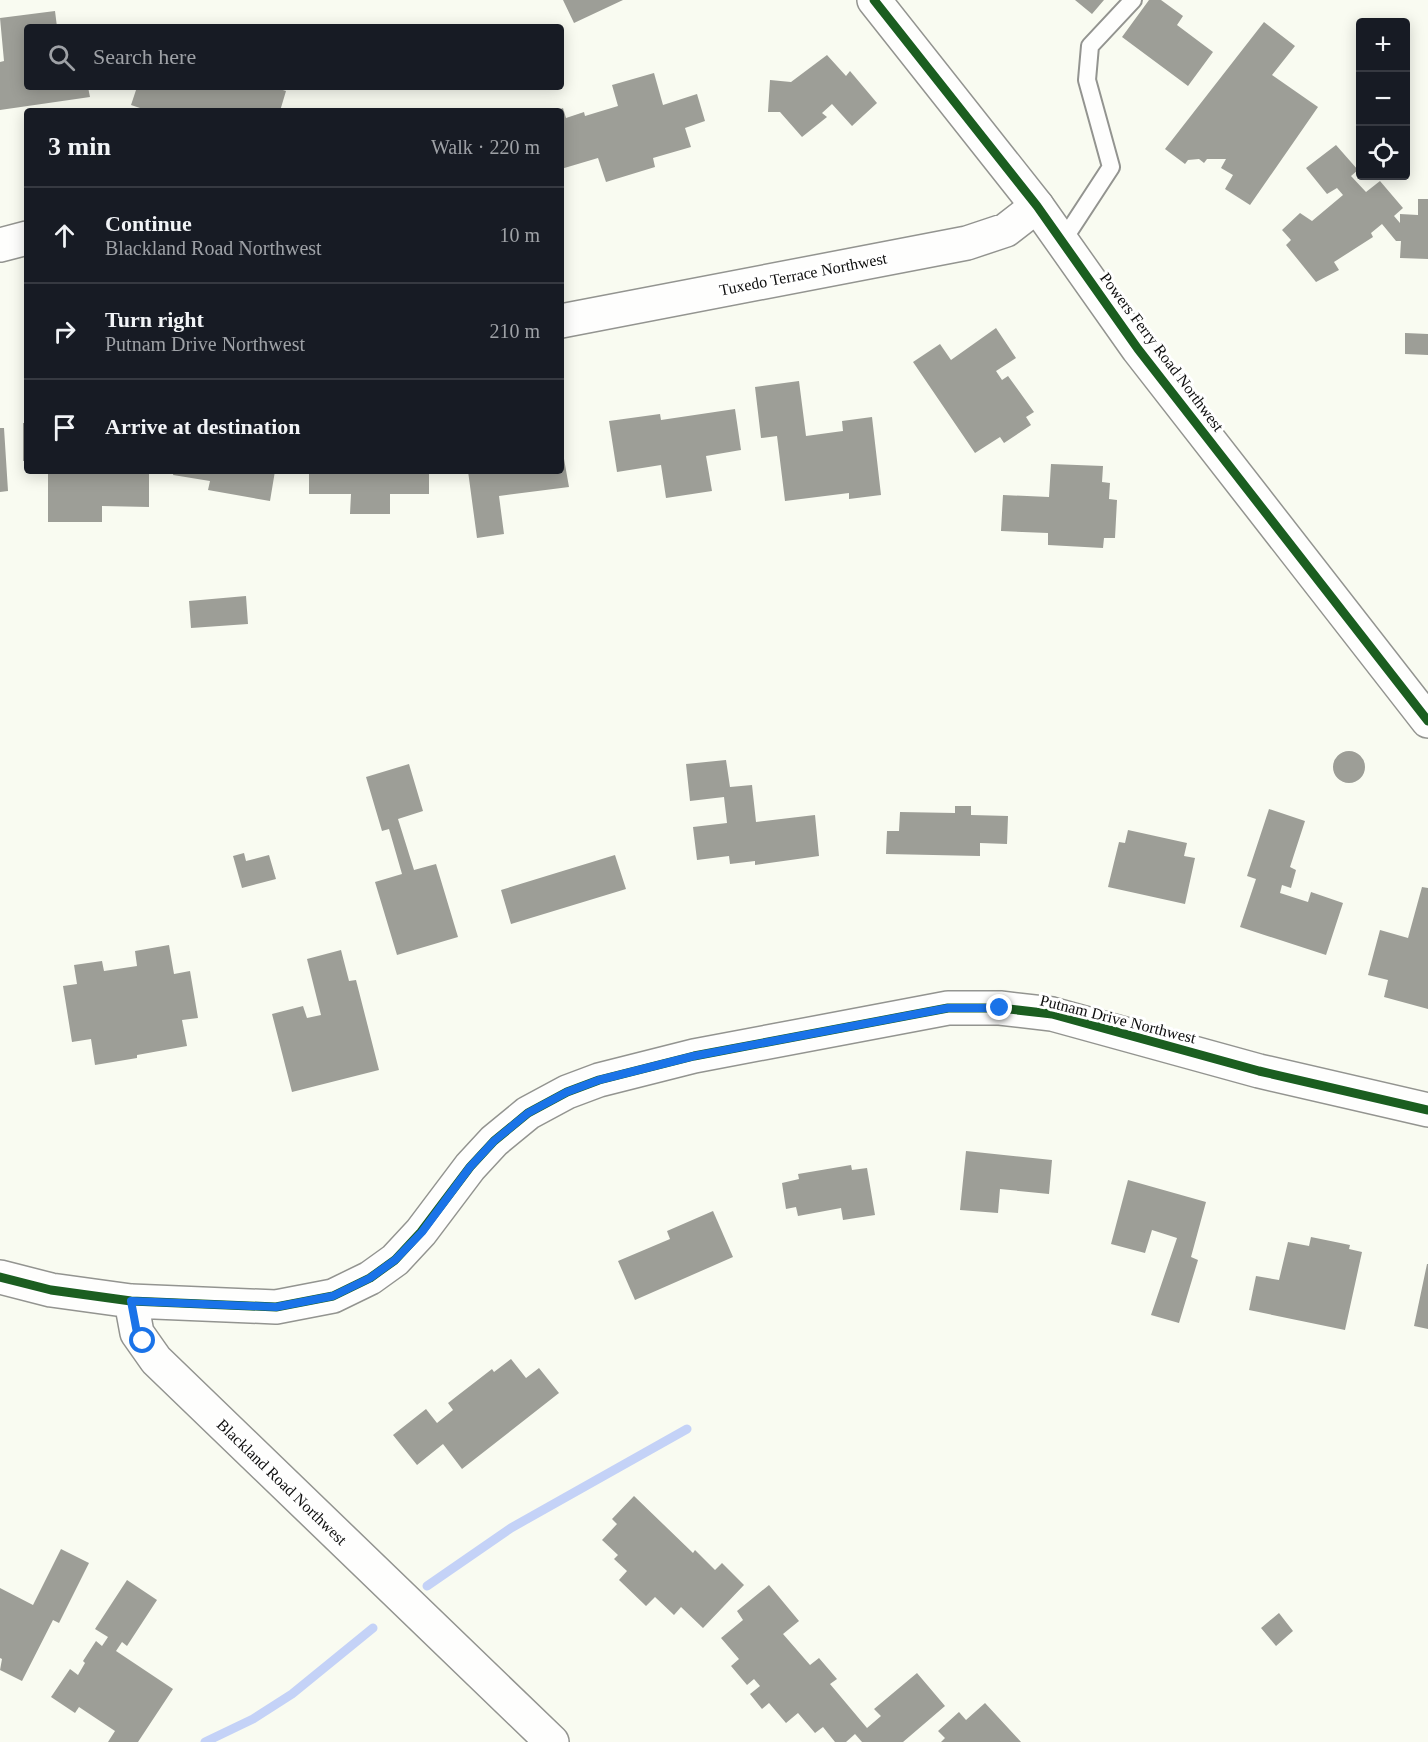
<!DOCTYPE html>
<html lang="en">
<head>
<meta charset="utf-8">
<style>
	body { margin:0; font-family:Georgia,serif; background:#20242c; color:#f1f3f6 }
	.controls { position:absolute; right:18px; top:18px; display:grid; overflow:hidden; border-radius:6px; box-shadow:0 3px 15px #0003 }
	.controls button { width:54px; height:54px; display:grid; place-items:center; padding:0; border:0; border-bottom:2px solid #363941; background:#171b24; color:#f1f3f6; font:30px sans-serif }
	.stop { position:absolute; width:18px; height:18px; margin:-14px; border:4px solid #1a73e8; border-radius:50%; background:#fff }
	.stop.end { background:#1a73e8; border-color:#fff; box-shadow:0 2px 6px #0008 }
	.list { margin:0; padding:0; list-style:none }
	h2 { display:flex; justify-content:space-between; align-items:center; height:78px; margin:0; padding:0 24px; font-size:26px }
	h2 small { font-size:20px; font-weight:400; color:#9ea1a6 }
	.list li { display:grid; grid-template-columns:39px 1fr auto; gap:18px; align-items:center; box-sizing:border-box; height:96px; padding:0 24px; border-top:2px solid #363941 }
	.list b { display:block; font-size:22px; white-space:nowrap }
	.list p { margin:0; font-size:20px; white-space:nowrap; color:#9ea1a6 }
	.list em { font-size:20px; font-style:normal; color:#9ea1a6 }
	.icon { flex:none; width:33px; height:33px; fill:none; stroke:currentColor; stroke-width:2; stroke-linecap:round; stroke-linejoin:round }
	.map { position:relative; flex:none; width:1428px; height:1742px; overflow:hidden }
	.search { position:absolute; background:#171b24; box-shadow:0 3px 15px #0003; left:24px; top:24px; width:540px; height:66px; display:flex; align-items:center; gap:15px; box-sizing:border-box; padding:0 21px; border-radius:6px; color:#9ea1a6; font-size:22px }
	.panel { position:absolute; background:#171b24; box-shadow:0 3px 15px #0003; left:24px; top:108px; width:540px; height:366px; border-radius:6px }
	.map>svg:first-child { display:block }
</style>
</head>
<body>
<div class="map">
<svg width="1428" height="1742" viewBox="0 0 1428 1742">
	<rect width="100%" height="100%" fill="#f9fbf1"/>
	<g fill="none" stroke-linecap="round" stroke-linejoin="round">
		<path stroke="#c4d2f7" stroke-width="9" d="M 427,1586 L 511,1528 L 687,1429
			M 205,1742 L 253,1719 L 292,1694 L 373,1628"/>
	</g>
	<path fill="#9d9e97" d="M 563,0 L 623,0 L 574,23 Z
		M 1075,0 L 1104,0 L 1092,14 Z
		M 1149,0 L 1161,0 L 1183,16 L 1177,25 L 1213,52 L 1188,86 L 1122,37 Z
		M 55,11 L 57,27 L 27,27 L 27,87 L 88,87 L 90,97 L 0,110 L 0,62 L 4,61 L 0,18 Z
		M 1264,22 L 1295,46 L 1272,75 L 1318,107 L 1250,205 L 1225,189 L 1233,175 L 1221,168 L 1226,159 L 1207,159 L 1204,163 L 1199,159 L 1188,160 L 1185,164 L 1165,149 Z
		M 827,55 L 846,76 L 850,71 L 877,103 L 852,126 L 832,104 L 822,113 L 827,117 L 802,137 L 780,112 L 768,112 L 770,80 L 791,82 Z
		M 654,73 L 663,105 L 697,94 L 705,121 L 685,128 L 691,147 L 653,158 L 655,167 L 606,182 L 598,158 L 561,169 L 561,111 L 555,111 L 563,108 L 566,118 L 584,112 L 585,116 L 618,106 L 612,85 Z
		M 137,87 L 273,87 L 286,91 L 280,111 L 183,111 L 176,109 L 176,111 L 149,111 L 131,105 Z
		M 1336,145 L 1358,170 L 1351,176 L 1366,192 L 1380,181 L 1403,208 L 1394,216 L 1400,223 L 1400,214 L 1418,215 L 1418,199 L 1428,199 L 1428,259 L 1400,258 L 1401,241 L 1396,241 L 1382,224 L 1371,233 L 1373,237 L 1334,262 L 1339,270 L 1316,282 L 1286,245 L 1291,240 L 1282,230 L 1300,213 L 1312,221 L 1343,195 L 1337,188 L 1327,194 L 1306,168 Z
		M 996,328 L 1016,358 L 996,371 L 1002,380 L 1008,376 L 1034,412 L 1026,417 L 1031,425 L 1004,443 L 1000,437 L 975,453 L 913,362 L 940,344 L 951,360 Z
		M 1405,333 L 1428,334 L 1428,355 L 1405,354 Z
		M 799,381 L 806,436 L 843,431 L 842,421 L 872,417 L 881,495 L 849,499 L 849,493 L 785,501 L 777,436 L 761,438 L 755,387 Z
		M 735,409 L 741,450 L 706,456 L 712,491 L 666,498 L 661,465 L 617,472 L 609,421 L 660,414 L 661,420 Z
		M 23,423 L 27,423 L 27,461 L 23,461 Z
		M 0,428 L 4,428 L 8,491 L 0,492 Z
		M 561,442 L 569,487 L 499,496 L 504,534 L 477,538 L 468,471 L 561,471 Z
		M 1051,464 L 1103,466 L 1102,482 L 1110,483 L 1109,499 L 1117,500 L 1115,538 L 1104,538 L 1103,548 L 1048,545 L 1048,533 L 1001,531 L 1003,495 L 1049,497 Z
		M 48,471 L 149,471 L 149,507 L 102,506 L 102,522 L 48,522 Z
		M 174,471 L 275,471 L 270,501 L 208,490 L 210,481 L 173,475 Z
		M 309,471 L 429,471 L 429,494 L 390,494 L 390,514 L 350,514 L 351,494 L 309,494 Z
		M 246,596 L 248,624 L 191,628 L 189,601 Z
		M1333 767a16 16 0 1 1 32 0a16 16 0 1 1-32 0Z
		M 726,760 L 730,787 L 752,785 L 756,822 L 815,815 L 819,856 L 755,865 L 755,861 L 730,864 L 729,856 L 697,860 L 693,827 L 727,823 L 724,797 L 690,801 L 686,764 Z
		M 409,764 L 423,811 L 398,819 L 414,870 L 436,864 L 458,937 L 397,955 L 375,882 L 402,874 L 389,829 L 382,831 L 366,777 Z
		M 955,806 L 971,806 L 971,815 L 1008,816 L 1007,844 L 980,843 L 980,856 L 886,854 L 887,831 L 899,831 L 900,812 L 955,813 Z
		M 1269,809 L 1305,821 L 1290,867 L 1296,870 L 1291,888 L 1282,885 L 1280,893 L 1308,902 L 1311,892 L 1343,903 L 1326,955 L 1240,927 L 1256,879 L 1247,876 Z
		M 1128,830 L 1187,843 L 1184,856 L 1195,858 L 1185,904 L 1108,887 L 1119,842 L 1125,843 Z
		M 244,853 L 246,861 L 269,855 L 276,879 L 242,888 L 233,856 Z
		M 615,855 L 626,889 L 511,924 L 501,890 Z
		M 1422,887 L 1428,888 L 1428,1009 L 1384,997 L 1388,980 L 1368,975 L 1380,930 L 1408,938 Z
		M 169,945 L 174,974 L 190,971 L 198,1018 L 182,1020 L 187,1046 L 137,1055 L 137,1058 L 95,1065 L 91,1039 L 72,1042 L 63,986 L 77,984 L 74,965 L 102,961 L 104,971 L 137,966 L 135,951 Z
		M 341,950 L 349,981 L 356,980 L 379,1070 L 292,1092 L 272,1014 L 303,1006 L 307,1018 L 321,1015 L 307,959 Z
		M 966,1151 L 1052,1160 L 1049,1194 L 1000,1189 L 998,1213 L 960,1210 Z
		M 851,1165 L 852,1170 L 867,1168 L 875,1215 L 843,1220 L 841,1208 L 798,1216 L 796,1207 L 786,1209 L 782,1183 L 799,1179 L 798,1174 Z
		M 1128,1180 L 1206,1202 L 1191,1257 L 1198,1260 L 1179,1323 L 1151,1315 L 1177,1238 L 1152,1230 L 1145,1253 L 1111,1244 Z
		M 713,1211 L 733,1257 L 635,1300 L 618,1261 L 670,1239 L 667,1231 Z
		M 1311,1237 L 1350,1245 L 1349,1249 L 1362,1252 L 1345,1330 L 1249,1310 L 1256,1276 L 1279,1280 L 1288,1242 L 1309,1246 Z
		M 1427,1264 L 1428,1264 L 1428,1329 L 1414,1326 Z
		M 511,1359 L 526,1378 L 539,1368 L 559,1393 L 462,1469 L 443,1444 L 417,1465 L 393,1435 L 426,1409 L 437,1423 L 453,1410 L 448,1403 L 492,1369 L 494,1372 Z
		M 634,1496 L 693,1553 L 695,1550 L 715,1570 L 722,1563 L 744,1585 L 703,1628 L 681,1607 L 674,1615 L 655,1597 L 646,1606 L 619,1580 L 627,1571 L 614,1559 L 618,1555 L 602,1540 L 617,1524 L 612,1519 Z
		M 61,1549 L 89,1563 L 59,1623 L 53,1620 L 22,1681 L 0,1670 L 2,1659 L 0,1658 L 0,1588 L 33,1605 Z
		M 127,1580 L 157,1600 L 127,1646 L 122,1642 L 116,1651 L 173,1689 L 138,1742 L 108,1742 L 115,1731 L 79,1707 L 75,1713 L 51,1697 L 70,1669 L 78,1675 L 85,1663 L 83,1661 L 96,1641 L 102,1646 L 108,1637 L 95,1629 Z
		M 769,1585 L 799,1621 L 783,1634 L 810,1665 L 819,1658 L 837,1679 L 830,1684 L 867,1728 L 881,1716 L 874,1709 L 917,1673 L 945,1706 L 903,1742 L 862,1742 L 855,1734 L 846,1742 L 835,1742 L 823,1727 L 815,1733 L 798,1713 L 786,1723 L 769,1703 L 762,1709 L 750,1694 L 760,1686 L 754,1679 L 747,1685 L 731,1666 L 739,1659 L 721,1638 L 743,1620 L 737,1611 Z
		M 1279,1613 L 1293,1631 L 1276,1646 L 1261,1628 Z
		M 985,1703 L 1021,1742 L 941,1742 L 945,1738 L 938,1731 L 959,1712 L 966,1720 Z"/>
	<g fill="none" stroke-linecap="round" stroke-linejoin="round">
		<defs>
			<path id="service" d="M 1062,242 L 1111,167 L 1087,80 L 1090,46 L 1133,0"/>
			<path id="minor" d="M 0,245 L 27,238
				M 561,321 L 967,243 L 1006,230 L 1037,206
				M 0,1277 L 51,1290 L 131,1301 L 276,1307 L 333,1296 L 370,1278 L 395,1260 L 421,1232 L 470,1167 L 494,1141 L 528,1113 L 567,1092 L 599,1080 L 694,1056 L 948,1008 L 1000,1008 L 1052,1014 L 1259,1071 L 1428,1110
				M 131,1301 L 137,1333 L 156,1360 L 552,1742"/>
			<path id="tertiary" d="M 874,0 L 1037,206 L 1138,349 L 1428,721"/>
		</defs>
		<use href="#service" stroke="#939490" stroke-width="20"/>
		<use href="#minor" stroke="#939490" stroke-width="36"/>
		<use href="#tertiary" stroke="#939490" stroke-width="36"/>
		<use href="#service" stroke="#fefefd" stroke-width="16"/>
		<use href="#minor" stroke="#fefefd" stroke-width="33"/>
		<use href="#tertiary" stroke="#fefefd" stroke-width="33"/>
		<defs>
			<path id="cycleway" d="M 874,0 L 1037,206 L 1138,349 L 1428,721
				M 0,1277 L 51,1290 L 131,1301 L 276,1307 L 333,1296 L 370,1278 L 395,1260 L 421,1232 L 470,1167 L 494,1141 L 528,1113 L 567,1092 L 599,1080 L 694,1056 L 948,1008 L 1000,1008 L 1052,1014 L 1259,1071 L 1428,1110"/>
		</defs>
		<use href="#cycleway" stroke="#fff" stroke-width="13"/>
		<use href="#cycleway" stroke="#1b5e20" stroke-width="9"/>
	</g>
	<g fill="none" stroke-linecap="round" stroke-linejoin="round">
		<path stroke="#1a73e8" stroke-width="8" d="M 143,1341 L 137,1333 L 131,1301 L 276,1307 L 333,1296 L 370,1278 L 395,1260 L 422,1232 L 470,1167 L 494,1141 L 528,1113 L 567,1092 L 599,1080 L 694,1056 L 948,1008 L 1000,1008"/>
	</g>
	<g text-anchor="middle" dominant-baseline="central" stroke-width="6" stroke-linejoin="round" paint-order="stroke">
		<g font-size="16" fill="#0d0d0d" stroke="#fff">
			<text transform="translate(803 274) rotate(-11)">Tuxedo Terrace Northwest</text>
			<text transform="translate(1162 352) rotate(53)">Powers Ferry Road Northwest</text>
			<text transform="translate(1118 1019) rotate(14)">Putnam Drive Northwest</text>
			<text transform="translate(282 1482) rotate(44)">Blackland Road Northwest</text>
		</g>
	</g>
</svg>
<div class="controls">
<button>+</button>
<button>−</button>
<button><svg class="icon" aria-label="locate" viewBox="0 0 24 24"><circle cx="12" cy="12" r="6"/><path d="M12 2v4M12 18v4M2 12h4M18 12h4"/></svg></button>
</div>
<div class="stop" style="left:143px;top:1341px"></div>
<div class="stop end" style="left:1000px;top:1008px"></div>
<div class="search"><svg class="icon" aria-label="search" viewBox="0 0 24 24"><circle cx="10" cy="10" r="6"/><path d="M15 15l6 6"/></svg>Search here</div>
<section class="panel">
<h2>3 min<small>Walk · 220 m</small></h2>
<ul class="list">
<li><svg class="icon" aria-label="ahead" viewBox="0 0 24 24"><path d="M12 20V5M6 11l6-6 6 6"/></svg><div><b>Continue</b><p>Blackland Road Northwest</p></div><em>10 m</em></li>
<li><svg class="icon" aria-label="right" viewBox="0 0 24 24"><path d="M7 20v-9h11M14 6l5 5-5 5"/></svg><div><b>Turn right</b><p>Putnam Drive Northwest</p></div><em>210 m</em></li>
<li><svg class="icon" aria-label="arrive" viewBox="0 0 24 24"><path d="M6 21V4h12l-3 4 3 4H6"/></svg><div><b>Arrive at destination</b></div></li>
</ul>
</section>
</div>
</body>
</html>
